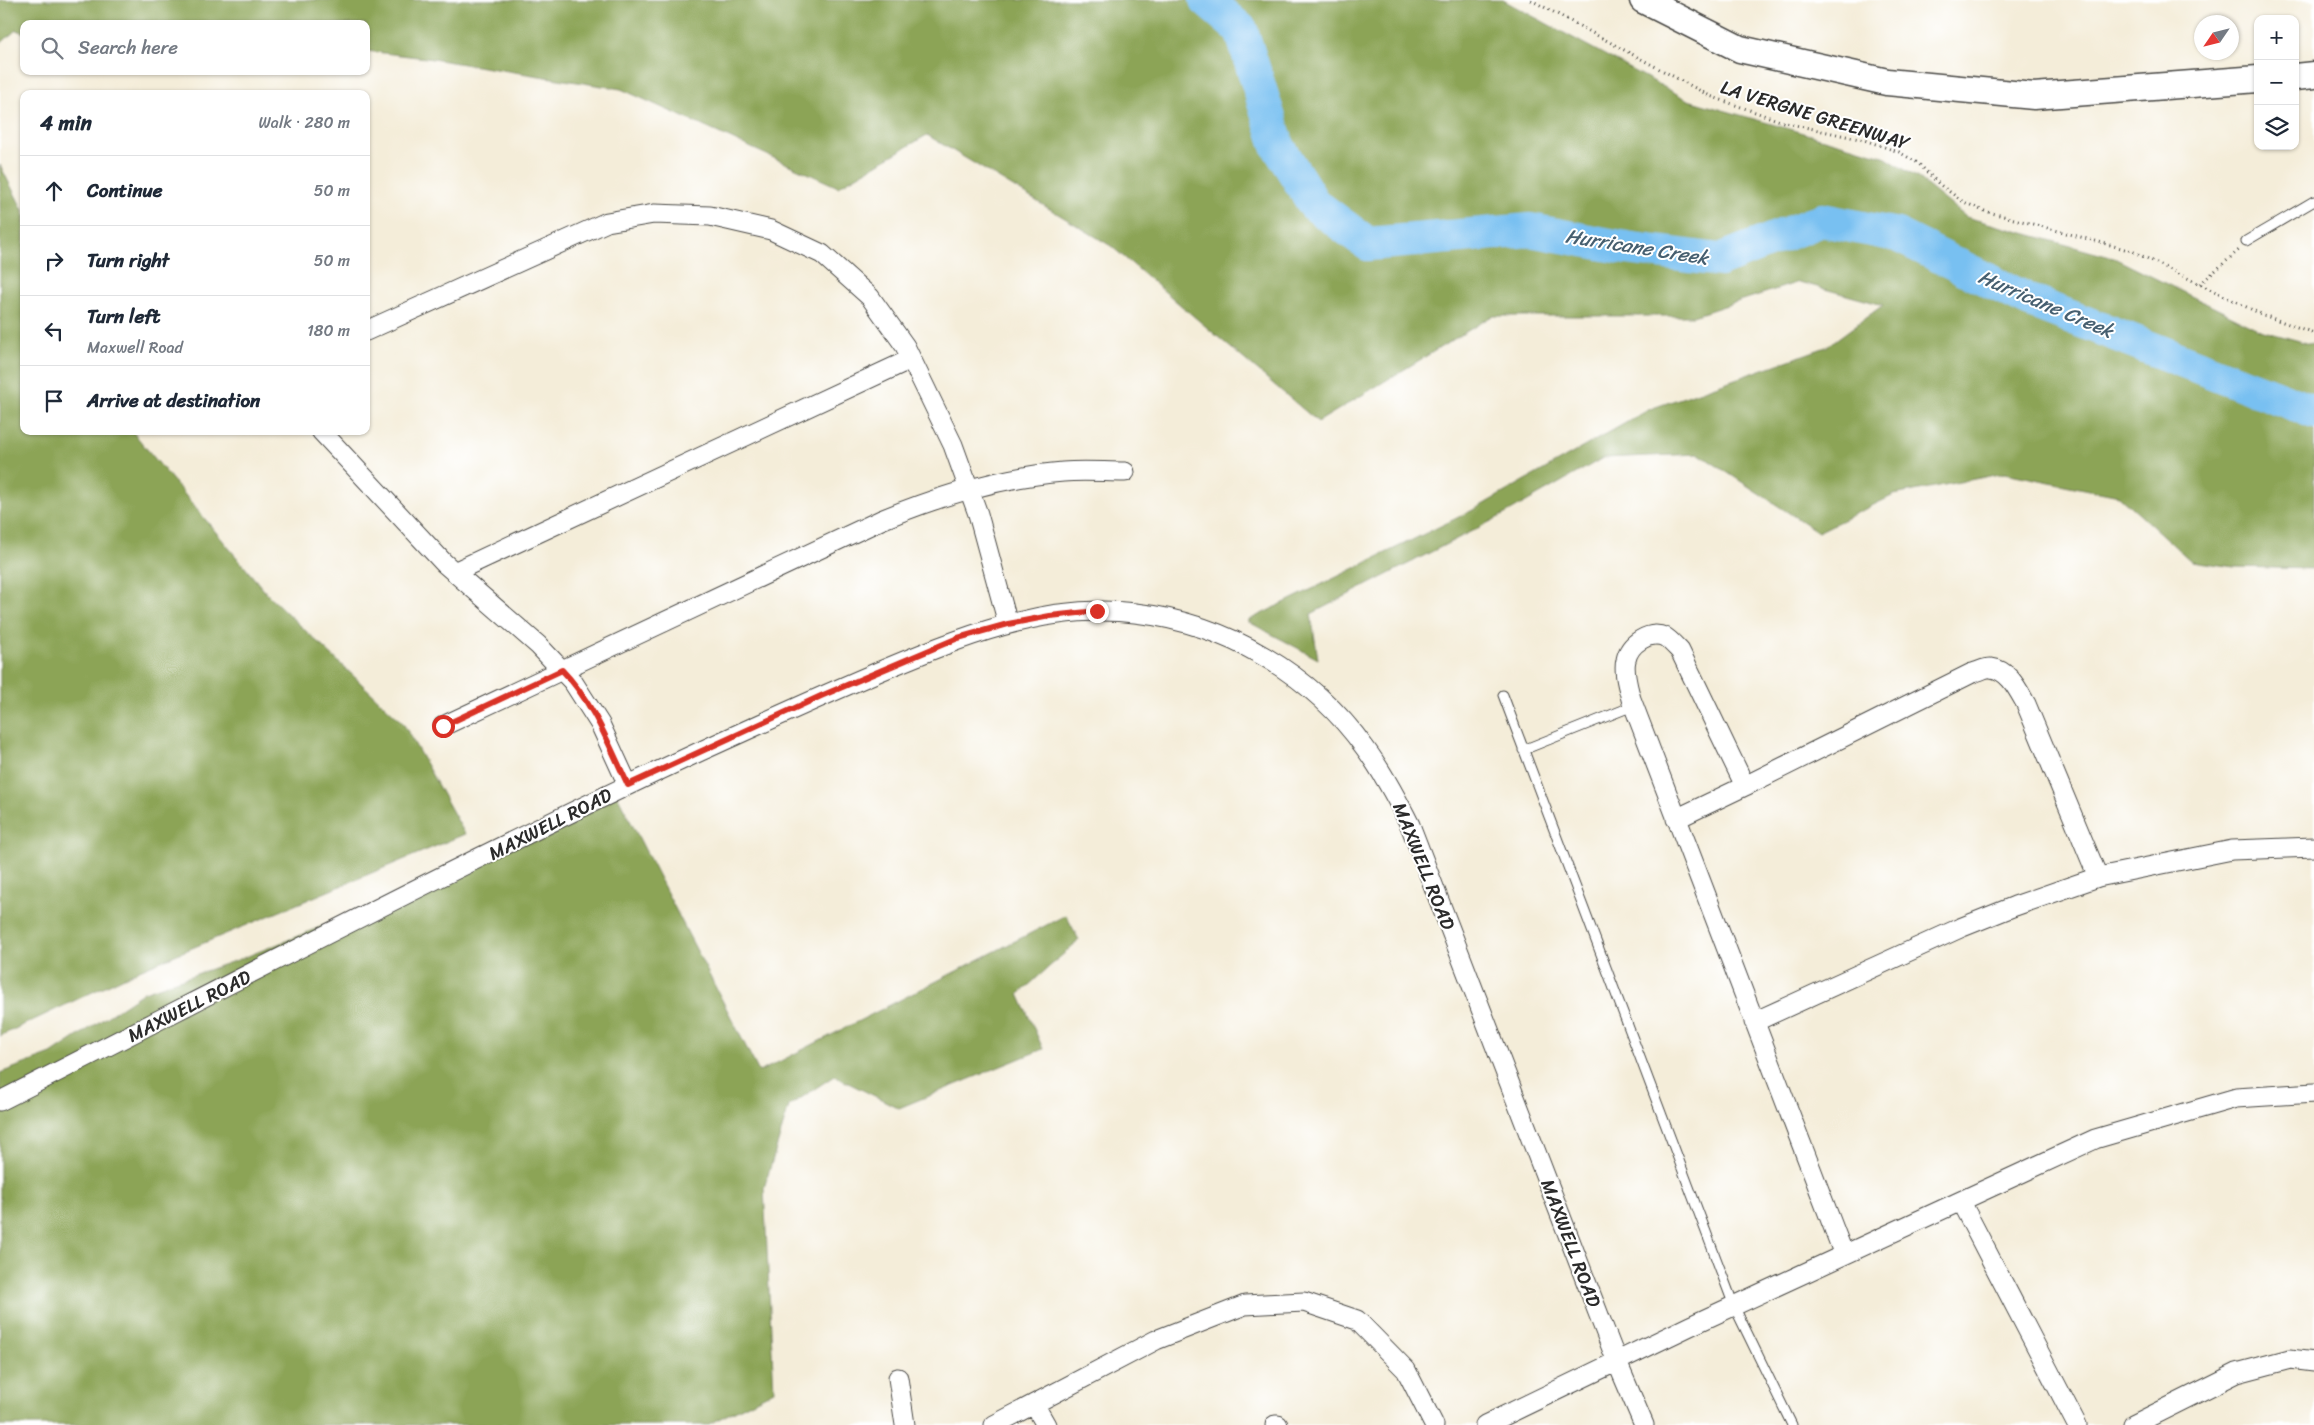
<!DOCTYPE html>
<html lang="en">
<head>
<meta charset="utf-8">
<style>
	body { margin:0; font-family:Sriracha,sans-serif; background:#f2f2f3; color:#1f2937 }
	.controls { position:absolute; right:15px; top:15px; display:grid; overflow:hidden; border-radius:10px; box-shadow:0 1px 4px #0004 }
	.controls button { width:45px; height:45px; display:grid; place-items:center; padding:0; border:0; border-bottom:1px solid #e0e1e3; background:#fff; color:#1f2937; font:25px sans-serif }
	.compass { position:absolute; left:2194px; top:15px; width:45px; height:45px; border-radius:50%; background:#fff; box-shadow:0 1px 4px #0004; rotate:235deg }
	.stop { position:absolute; width:15px; height:15px; margin:-11px; border:4px solid #d93025; border-radius:50%; background:#fff }
	.stop.end { background:#d93025; border-color:#fff; box-shadow:0 1px 5px #0008 }
	.list { margin:0; padding:0; list-style:none }
	h2 { display:flex; justify-content:space-between; align-items:center; height:65px; margin:0; padding:0 20px; font-size:21px }
	h2 small { font-size:16px; font-weight:400; color:#747a83 }
	.list li { display:grid; grid-template-columns:32px 1fr auto; gap:15px; align-items:center; box-sizing:border-box; height:70px; padding:0 20px; border-top:1px solid #e0e1e3 }
	.list b { display:block; font-size:19px; white-space:nowrap }
	.list p { margin:0; font-size:16px; white-space:nowrap; color:#747a83 }
	.list em { font-size:16px; font-style:normal; color:#747a83 }
	.icon { flex:none; width:28px; height:28px; fill:none; stroke:currentColor; stroke-width:2; stroke-linecap:round; stroke-linejoin:round }
	.map { position:relative; flex:none; width:2314px; height:1425px; overflow:hidden }
	.search { position:absolute; background:#fff; box-shadow:0 1px 4px #0004; left:20px; top:20px; width:350px; height:55px; display:flex; align-items:center; gap:12px; box-sizing:border-box; padding:0 18px; border-radius:10px; color:#747a83; font-size:19px }
	.panel { position:absolute; background:#fff; box-shadow:0 1px 4px #0004; left:20px; top:90px; width:350px; height:345px; border-radius:10px }
	.map>svg:first-child { display:block }
</style>
</head>
<body>
<div class="map">
<svg width="2314" height="1425" viewBox="0 0 2314 1425">
	<rect width="100%" height="100%" fill="#fff"/>
	<filter id="ink" filterUnits="userSpaceOnUse"><feTurbulence type="fractalNoise" baseFrequency=".02" numOctaves="2"/><feDisplacementMap in="SourceGraphic" scale="10" xChannelSelector="R" yChannelSelector="G"/><feConvolveMatrix kernelMatrix="1 2 1 2 8 2 1 2 1" color-interpolation-filters="sRGB"/></filter>
	<filter id="wash" filterUnits="userSpaceOnUse"><feTurbulence type="fractalNoise" baseFrequency=".0096" numOctaves="4" result="noise"/><feDisplacementMap in="SourceGraphic" scale="20" xChannelSelector="R" yChannelSelector="G"/><feGaussianBlur stdDeviation="1.12" result="paint"/><feColorMatrix in="noise" values="0 0 0 0 0 0 0 0 0 0 0 0 0 0 0 0 0 1.4 0 .05"/><feComposite in="paint" operator="in"/></filter>
	<g filter="url(#wash)">
		<rect width="100%" height="100%" fill="#f4edd9"/>
		<path fill="#8ca456" stroke="#5c6840" d="M 0,0 L 1503,0 L 1688,100 L 1883,156 L 1918,178 L 1966,217 L 2114,258 L 2260,330 L 2314,345 L 2314,569 L 2234,567 L 2191,561 L 2119,496 L 2005,473 L 1894,495 L 1818,532 L 1699,454 L 1603,458 L 1507,513 L 1311,614 L 1318,659 L 1247,621 L 1475,509 L 1650,409 L 1826,347 L 1883,305 L 1799,282 L 1693,316 L 1492,316 L 1318,422 L 1111,246 L 927,135 L 838,187 L 621,89 L 426,58 L 366,51 L 366,24 L 24,24 L 24,33 L 16,30 L 0,44 Z
			M 0,165 L 24,212 L 24,431 L 132,431 L 268,595 L 403,723 L 465,834 L 137,971 L 0,1036 Z
			M 617,795 L 759,1072 L 1066,915 L 1079,940 L 1019,994 L 1043,1049 L 899,1108 L 834,1076 L 789,1106 L 764,1188 L 774,1391 L 707,1425 L 0,1425 L 0,1073 L 51,1054 L 144,992 L 243,958 L 380,903 Z"/>
		<g fill="none" stroke-linecap="round" stroke-linejoin="round">
			<path stroke="#78c0f1" stroke-width="34" d="M 1206,0 L 1241,30 L 1278,146 L 1314,204 L 1368,244 L 1530,230 L 1626,248 L 1720,260 L 1822,220 L 1897,235 L 2030,301 L 2314,412"/>
		</g>
	</g>
	<g filter="url(#ink)">
		<g fill="none" stroke-linecap="round" stroke-linejoin="round">
			<defs>
				<path id="lane" d="M 2246,241 L 2314,201
					M 1503,695 L 1734,1306 L 1792,1425
					M 1523,750 L 1633,706"/>
				<path id="street" d="M 366,331 L 607,222 L 654,214 L 710,216 L 771,230 L 822,254 L 870,297 L 905,346 L 953,445 L 978,514 L 1008,624
					M 321,431 L 444,563 L 538,645 L 573,682 L 600,724 L 628,785
					M 454,572 L 911,359
					M 443,726 L 881,520 C 939,496 1001,477 1063,472 C 1083,470 1104,472 1125,472
					M 1676,819 L 1745,786
					M 1754,1022 L 1960,928 L 2015,906 L 2098,877
					M 0,1101 C 233,983 464,861 701,751 C 760,724 819,697 878,672 C 959,638 1045,602 1135,613 C 1226,623 1312,674 1365,748 C 1383,772 1397,799 1410,825 L 1617,1362 L 1644,1425
					M 1961,1202 L 2077,1425
					M 1844,1255 L 1631,699 C 1628,687 1623,672 1626,660 C 1629,644 1649,630 1665,637 C 1670,640 1676,647 1680,651 L 1745,786 L 1972,673 C 1978,672 1986,667 1991,668 C 2009,670 2018,690 2026,704 L 2098,877 L 2232,850 L 2314,847
					M 898,1378 L 905,1425
					M 1034,1404 L 1046,1425
					M 994,1425 L 1156,1340 L 1245,1305 L 1304,1302 L 1357,1320 L 1406,1370 L 1434,1425
					M 1275,1425 L 1278,1425
					M 1485,1425 L 1690,1326 L 2095,1139 L 2236,1098 L 2314,1093
					M 2133,1425 L 2237,1373 L 2290,1359 L 2314,1362"/>
				<path id="secondary" d="M 1643,0 L 1740,49 L 1887,82 L 2034,96 L 2258,79
					M 2295,77 L 2314,75"/>
			</defs>
			<use href="#lane" stroke="#494845" stroke-width="11"/>
			<use href="#street" stroke="#494845" stroke-width="21"/>
			<use href="#secondary" stroke="#494845" stroke-width="29"/>
			<path stroke="#494845" stroke-width="3" stroke-dasharray="1 4" stroke-linecap="butt" d="M 1531,0 L 1710,96 L 1786,123 L 1864,140 L 1899,152 L 1918,163 L 1939,184 L 1962,201 L 1981,210 L 2132,251 L 2263,315 L 2314,333
				M 2200,284 L 2239,250"/>
			<use href="#lane" stroke="#fff" stroke-width="9"/>
			<use href="#street" stroke="#fff" stroke-width="19"/>
			<use href="#secondary" stroke="#fff" stroke-width="26"/>
		</g>
	</g>
	<g fill="none" stroke-linecap="round" stroke-linejoin="round" filter="url(#ink)">
		<path stroke="#d93025" stroke-width="6" d="M 443,726 L 562,670 C 593,702 609,745 628,785 L 821,696 L 958,638 L 1008,624 L 1050,616 L 1097,611"/>
	</g>
	<g text-anchor="middle" dominant-baseline="central" stroke-width="4" stroke-linejoin="round" paint-order="stroke">
		<g font-size="19" fill="#2b2b2b" stroke="#fff">
			<text transform="translate(1815 115) rotate(17)">LA VERGNE GREENWAY</text>
			<text transform="translate(550 824) rotate(-27)">MAXWELL ROAD</text>
			<text transform="translate(1424 866) rotate(68)">MAXWELL ROAD</text>
			<text transform="translate(189 1006) rotate(-27)">MAXWELL ROAD</text>
			<text transform="translate(1571 1243) rotate(69)">MAXWELL ROAD</text>
		</g>
		<g font-size="20" font-style="italic" fill="#465f70" stroke="#fff">
			<text transform="translate(1637 247) rotate(9)">Hurricane Creek</text>
			<text transform="translate(2046 304) rotate(23)">Hurricane Creek</text>
		</g>
	</g>
</svg>
<div class="controls">
<button>+</button>
<button>−</button>
<button><svg class="icon" aria-label="layers" viewBox="0 0 24 24"><path d="M12 4l9 5-9 5-9-5zM3 14l9 5 9-5"/></svg></button>
</div>
<svg class="compass" viewBox="-18 -18 36 36"><path d="M0-13l5 13h-10z" fill="#e53935"/><path d="M0 13l5-13h-10z" fill="#747a83"/></svg>
<div class="stop" style="left:443px;top:726px"></div>
<div class="stop end" style="left:1097px;top:611px"></div>
<div class="search"><svg class="icon" aria-label="search" viewBox="0 0 24 24"><circle cx="10" cy="10" r="6"/><path d="M15 15l6 6"/></svg>Search here</div>
<section class="panel">
<h2>4 min<small>Walk · 280 m</small></h2>
<ul class="list">
<li><svg class="icon" aria-label="ahead" viewBox="0 0 24 24"><path d="M12 20V5M6 11l6-6 6 6"/></svg><div><b>Continue</b></div><em>50 m</em></li>
<li><svg class="icon" aria-label="right" viewBox="0 0 24 24"><path d="M7 20v-9h11M14 6l5 5-5 5"/></svg><div><b>Turn right</b></div><em>50 m</em></li>
<li><svg class="icon" aria-label="left" viewBox="0 0 24 24"><path d="M17 20v-9H6M10 6l-5 5 5 5"/></svg><div><b>Turn left</b><p>Maxwell Road</p></div><em>180 m</em></li>
<li><svg class="icon" aria-label="arrive" viewBox="0 0 24 24"><path d="M6 21V4h12l-3 4 3 4H6"/></svg><div><b>Arrive at destination</b></div></li>
</ul>
</section>
</div>
</body>
</html>
